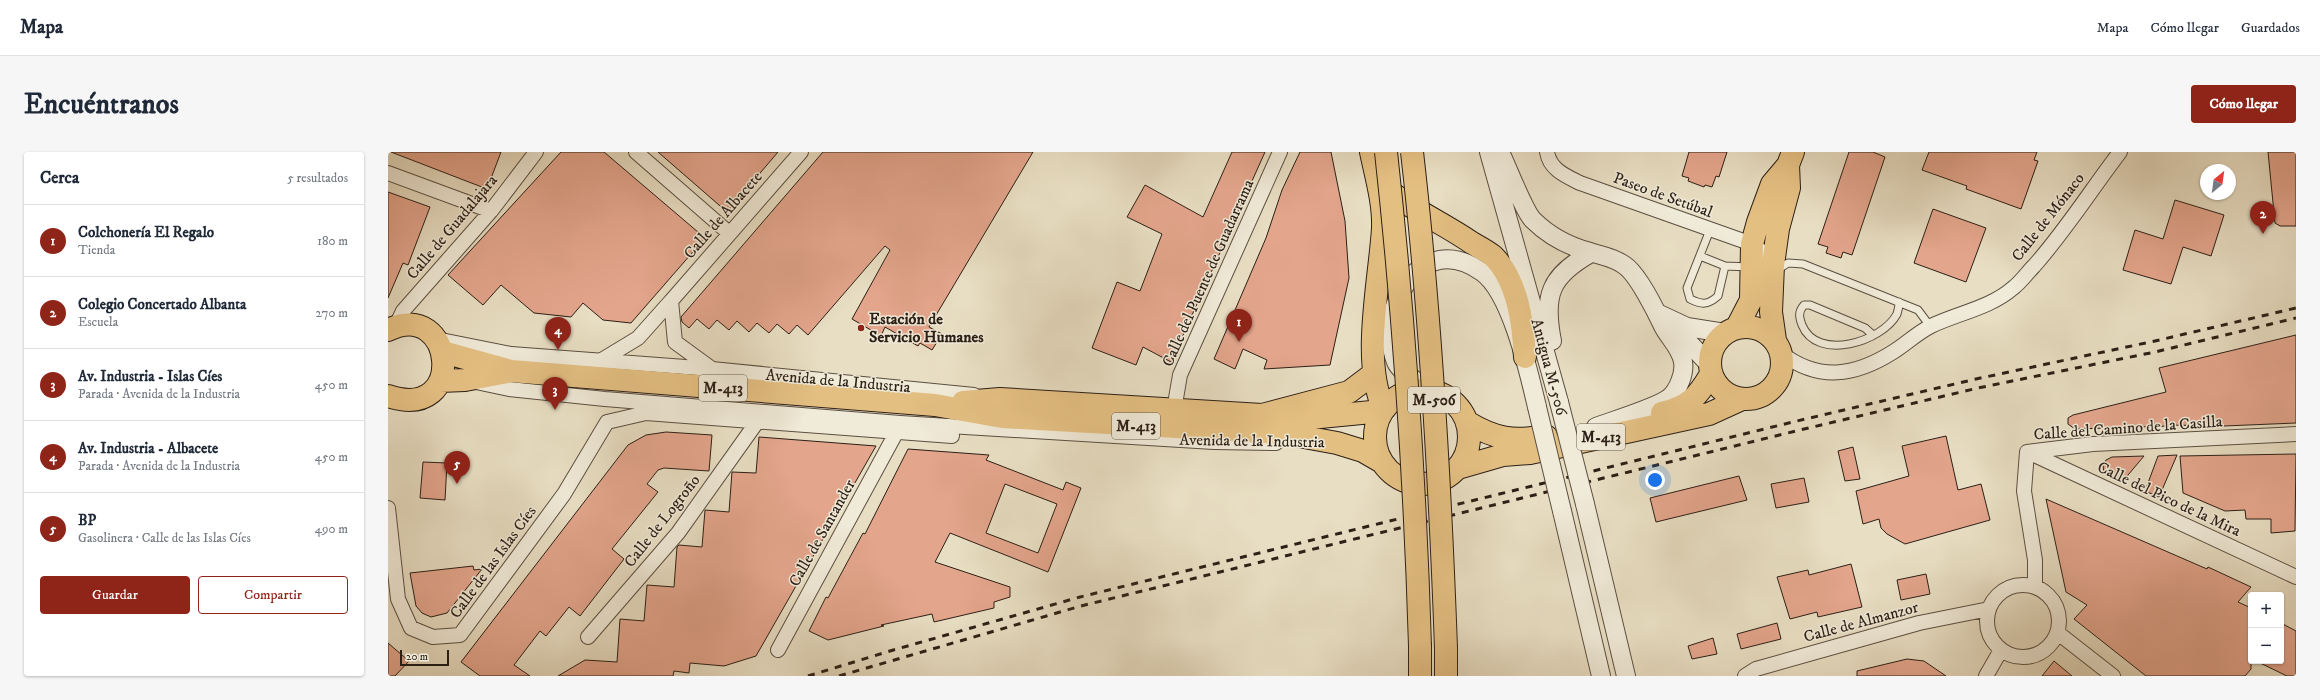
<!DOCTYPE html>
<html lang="es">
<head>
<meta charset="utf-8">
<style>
	body { margin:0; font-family:"IM FELL DW Pica",serif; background:#f6f6f7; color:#1f2937 }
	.controls { position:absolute; right:12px; bottom:12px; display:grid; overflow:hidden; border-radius:4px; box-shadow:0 1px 3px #0004 }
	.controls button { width:36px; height:36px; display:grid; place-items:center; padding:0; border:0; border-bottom:1px solid #e0e1e3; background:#fff; color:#1f2937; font:20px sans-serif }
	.compass { position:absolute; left:1812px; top:12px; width:36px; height:36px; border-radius:50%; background:#fff; box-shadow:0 1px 3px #0004; rotate:29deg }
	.scale { position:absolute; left:12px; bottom:10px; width:49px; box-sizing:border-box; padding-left:4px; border:2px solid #2c1f16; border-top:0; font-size:11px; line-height:14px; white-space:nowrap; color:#2c1f16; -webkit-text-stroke:3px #f0ead8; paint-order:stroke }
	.you { position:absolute; left:1267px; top:328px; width:14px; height:14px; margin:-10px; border:3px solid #fff; border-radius:50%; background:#1a73e8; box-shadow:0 0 0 6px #1a73e833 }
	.badge { display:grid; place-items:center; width:26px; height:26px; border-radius:50%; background:#8f2418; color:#fff; font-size:13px; font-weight:700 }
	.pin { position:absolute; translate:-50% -33px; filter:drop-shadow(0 1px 2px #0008) }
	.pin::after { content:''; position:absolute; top:21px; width:14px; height:12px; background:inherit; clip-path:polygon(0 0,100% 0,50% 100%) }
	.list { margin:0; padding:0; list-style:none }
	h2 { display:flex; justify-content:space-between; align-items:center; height:52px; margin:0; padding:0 16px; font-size:17px }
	h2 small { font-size:13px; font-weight:400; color:#747a83 }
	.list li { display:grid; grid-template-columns:26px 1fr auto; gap:12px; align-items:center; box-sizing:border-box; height:72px; padding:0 16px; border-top:1px solid #e0e1e3 }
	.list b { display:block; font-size:15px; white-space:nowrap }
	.list p { margin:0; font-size:13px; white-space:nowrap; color:#747a83 }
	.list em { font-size:13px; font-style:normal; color:#747a83 }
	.actions { display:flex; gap:8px; padding:12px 16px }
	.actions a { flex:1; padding:9px 0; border:1px solid #8f2418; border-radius:4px; text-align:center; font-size:14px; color:#8f2418 }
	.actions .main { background:#8f2418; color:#fff }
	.map { position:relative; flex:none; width:1908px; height:524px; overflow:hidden; border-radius:4px }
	header { display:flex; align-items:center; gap:24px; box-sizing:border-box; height:56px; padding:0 20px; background:#fff; border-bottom:1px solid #e0e1e3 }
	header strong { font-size:19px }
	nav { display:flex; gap:22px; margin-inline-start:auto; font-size:14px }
	.intro { display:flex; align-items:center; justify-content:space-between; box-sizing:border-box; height:96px; padding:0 24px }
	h1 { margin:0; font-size:28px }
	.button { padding:10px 18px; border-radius:4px; background:#8f2418; color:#fff; font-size:14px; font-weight:700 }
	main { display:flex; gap:24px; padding:0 24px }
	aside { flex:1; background:#fff; border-radius:4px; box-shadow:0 1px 3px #0004 }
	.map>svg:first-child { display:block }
</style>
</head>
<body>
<header>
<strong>Mapa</strong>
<nav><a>Mapa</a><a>Cómo llegar</a><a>Guardados</a></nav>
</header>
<div class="intro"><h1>Encuéntranos</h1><a class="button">Cómo llegar</a></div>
<main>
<aside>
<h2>Cerca<small>5 resultados</small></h2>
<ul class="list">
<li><span class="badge">1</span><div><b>Colchonería El Regalo</b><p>Tienda</p></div><em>180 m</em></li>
<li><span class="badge">2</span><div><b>Colegio Concertado Albanta</b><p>Escuela</p></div><em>270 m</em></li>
<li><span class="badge">3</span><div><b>Av. Industria - Islas Cíes</b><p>Parada · Avenida de la Industria</p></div><em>450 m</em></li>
<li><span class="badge">4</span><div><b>Av. Industria - Albacete</b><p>Parada · Avenida de la Industria</p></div><em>450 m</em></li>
<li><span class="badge">5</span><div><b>BP</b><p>Gasolinera · Calle de las Islas Cíes</p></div><em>490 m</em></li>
</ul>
<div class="actions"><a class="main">Guardar</a><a>Compartir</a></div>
</aside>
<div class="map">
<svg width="1908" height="524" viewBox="0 0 1908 524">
	<rect width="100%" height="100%" fill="#e8dec3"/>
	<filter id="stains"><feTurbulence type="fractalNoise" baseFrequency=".005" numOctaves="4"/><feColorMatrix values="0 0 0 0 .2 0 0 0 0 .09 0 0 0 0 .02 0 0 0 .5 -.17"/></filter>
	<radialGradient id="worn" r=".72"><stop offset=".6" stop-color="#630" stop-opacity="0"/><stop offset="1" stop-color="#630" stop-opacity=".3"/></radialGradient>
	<path fill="#e3a58c" stroke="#2c1f16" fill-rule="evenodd" d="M 3,0 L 113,0 L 99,37 Z
		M 173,0 L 216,0 L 317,86 L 243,171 L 215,168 L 195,151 L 183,165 L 146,161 L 113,133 L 95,153 L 60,123 Z
		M 270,0 L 390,0 L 339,60 Z
		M 435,0 L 645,0 L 541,175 L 554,182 L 544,198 L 532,191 L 530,194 L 497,175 L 493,184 L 464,167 L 502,98 L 497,94 L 420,183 L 409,173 L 401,182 L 389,172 L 381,181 L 369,171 L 361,180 L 349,169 L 341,178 L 329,168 L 321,177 L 309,167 L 301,176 L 294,170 L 293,165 Z
		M 844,0 L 877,0 L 783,210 L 755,195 L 748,213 L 704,196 L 729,130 L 752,139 L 774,82 L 739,65 L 757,33 L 815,65 Z
		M 912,0 L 943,0 L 957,69 L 961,126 L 942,213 L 876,217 L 879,208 L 855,197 L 847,217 L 826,207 L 878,86 L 894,38 Z
		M 1301,0 L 1339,0 L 1331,25 L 1328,24 L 1324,35 L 1317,33 L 1316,35 L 1300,29 L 1301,26 L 1294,24 Z
		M 1461,0 L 1485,0 L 1497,5 L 1464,103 L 1455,100 L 1453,106 L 1438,101 L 1440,95 L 1430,92 Z
		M 1541,0 L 1649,0 L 1646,8 L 1650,9 L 1633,57 L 1578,37 L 1579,34 L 1534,18 Z
		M 1880,0 L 1908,0 L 1908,74 L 1892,74 L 1887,71 Z
		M 0,40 L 42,55 L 20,113 L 15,111 L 0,146 Z
		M 1787,48 L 1836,63 L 1823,104 L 1795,95 L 1783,132 L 1735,118 L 1747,78 L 1775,87 Z
		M 1545,57 L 1598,76 L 1578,130 L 1526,111 Z
		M 1908,183 L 1908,271 L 1836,274 L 1781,273 L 1781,272 L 1780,273 L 1781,274 L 1687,277 L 1680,272 L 1680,266 L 1685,263 L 1778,240 L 1771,216 Z
		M 278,280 L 324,283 L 321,319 L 276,316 L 270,318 L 259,332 L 270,340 L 224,397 L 236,407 L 192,464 L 181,455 L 158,484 L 152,479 L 126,513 L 142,524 L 92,524 L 73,510 L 240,293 L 258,283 Z
		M 1558,284 L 1570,338 L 1593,332 L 1602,368 L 1517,392 L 1499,382 L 1493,376 L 1491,367 L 1475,372 L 1468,339 L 1521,324 L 1514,294 Z
		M 371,285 L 488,294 L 368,504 L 336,514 L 302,511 L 301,521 L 286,519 L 285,524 L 170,524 L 197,508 L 229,510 L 232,467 L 256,469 L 259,433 L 286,435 L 289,395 L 291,393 L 314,395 L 317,358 L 341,360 L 344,320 L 368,321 Z
		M 1465,295 L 1472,327 L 1457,329 L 1450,299 Z
		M 520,297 L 601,303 L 598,308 L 675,338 L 678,330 L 693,336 L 660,420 L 562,381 L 547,410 L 622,435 L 622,445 L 606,450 L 606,456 L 546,470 L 544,462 L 493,473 L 496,474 L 440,488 L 421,479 L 438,445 L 440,446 L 475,381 L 477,382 ZM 617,332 L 669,352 L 650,401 L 598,381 Z
		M 1908,302 L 1907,379 L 1883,381 L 1883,367 L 1858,367 L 1857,358 L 1837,359 L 1795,341 L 1792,304 Z
		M 1789,303 L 1771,345 L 1757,339 L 1770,304 Z
		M 1756,304 L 1735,329 L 1716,321 L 1715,313 L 1718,308 L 1724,305 Z
		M 35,310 L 59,311 L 57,348 L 32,346 Z
		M 1351,324 L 1359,348 L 1268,370 L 1262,346 Z
		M 1416,326 L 1421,350 L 1388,356 L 1383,332 Z
		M 1658,347 L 1819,417 L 1820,415 L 1863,435 L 1850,450 L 1863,456 L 1863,517 L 1857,524 L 1758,524 L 1686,467 L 1699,453 L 1678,440 Z
		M 1463,412 L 1474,455 L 1430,465 L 1429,460 L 1402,467 L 1389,425 L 1420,418 L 1421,423 Z
		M 85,414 L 86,418 L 94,417 L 59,461 L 43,465 L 34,461 L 28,454 L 22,421 Z
		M 1538,422 L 1542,442 L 1513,448 L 1509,428 Z
		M 1389,471 L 1393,487 L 1353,497 L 1349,482 Z
		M 1893,471 L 1908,479 L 1908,524 L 1899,524 L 1868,509 L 1893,509 Z
		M 1325,486 L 1329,502 L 1304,507 L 1300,494 Z
		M 0,491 L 21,509 L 7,524 L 0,524 Z
		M 1519,507 L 1536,509 L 1558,524 L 1469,524 L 1469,519 Z
		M 1666,509 L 1684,524 L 1654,524 Z"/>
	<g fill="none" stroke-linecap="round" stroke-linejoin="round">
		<defs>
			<path id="service" d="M 1322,78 L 1299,136 L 1302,147 C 1314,153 1320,153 1330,144 L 1337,114
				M 1312,104 L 1337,114 L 1362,115
				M 1389,118 L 1400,111 L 1415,112 L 1530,158 L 1542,174
				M 1485,183 L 1477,176 L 1422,153 L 1416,153 C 1410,160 1411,165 1414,173 C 1429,210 1494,190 1509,162 C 1510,159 1511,154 1511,150"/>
			<path id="minor" d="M 248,0 L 341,81
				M 1159,0 C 1162,18 1178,24 1192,31 L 1364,92 L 1376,101 L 1385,113
				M 0,21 L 103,59
				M 283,149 L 413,0
				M 8,174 L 15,159 L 103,59 L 148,0
				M 48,187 L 123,202 L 324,217 L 586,243
				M 1393,201 C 1431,230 1467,224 1505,200 C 1518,192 1529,181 1543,174 C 1570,161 1602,156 1625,136 C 1633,130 1639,121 1646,114 C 1678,78 1703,38 1732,0
				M 212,209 L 250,186 L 283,149 L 287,190 L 324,217
				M 88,230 L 121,237 L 217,247 L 512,271 L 826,290 L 888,291
				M 786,258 L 792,223 L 892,0
				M 219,270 L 258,261 L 564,284
				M 1640,300 L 1908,425
				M 0,356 L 10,447 L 23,476 L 45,485 L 72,483 L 176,342 L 219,270
				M1599 469a36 36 0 1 1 72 0a36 36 0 1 1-72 0Z
				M 1647,435 L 1647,408 L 1636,339 L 1639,300 L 1705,292 L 1908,282
				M 1670,481 L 1725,524
				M 200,485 L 290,381 L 369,270
				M 390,498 L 508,281
				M 1357,524 L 1368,517 L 1531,471 L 1601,457
				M 1598,524 L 1613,498"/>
			<path id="tertiary" d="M 1101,0 L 1171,250
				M 1112,0 C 1119,14 1136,59 1145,68 C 1161,84 1180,94 1202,100 C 1214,104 1225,105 1236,113 C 1249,121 1268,159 1275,174 C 1281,186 1293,196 1295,210 C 1297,221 1290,239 1281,246 C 1270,255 1224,269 1208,275
				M 1269,161 L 1299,175 L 1337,181
				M 1282,179 L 1301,191 L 1321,212
				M 1164,189 C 1155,143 1162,124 1203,101
				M 1042,239 C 1034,233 1011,219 1008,210 C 987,156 1033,76 1094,120 C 1123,140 1141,221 1149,255
				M 1197,352 L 1238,524
				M 1174,359 L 1213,524"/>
			<path id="primary" d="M1322 211a36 36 0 1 1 72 0a36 36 0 1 1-72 0Z
				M 1349,175 L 1363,148 L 1364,92 L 1370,70 L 1384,32 L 1400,13 L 1405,0
				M 0,178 C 66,145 81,271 0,244
				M 1387,188 L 1383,160 L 1385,113 L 1390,77 L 1401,36 L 1400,13
				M 55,200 L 123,219 L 547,253 L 614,265 L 894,281 L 949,291 L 975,299 L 994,310
				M 52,229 L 77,228 L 120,220
				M987 285a47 47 0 1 1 94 0a47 47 0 1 1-94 0Z
				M 575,250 L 612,247 L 874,263 L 932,265 L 994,259
				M 1274,261 C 1301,254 1309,246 1323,222
				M 1079,270 C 1107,287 1125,290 1158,284
				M 1070,316 L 1115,303 L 1142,301 L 1321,262 L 1354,247"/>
			<path id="motorway" d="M 983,0 C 988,24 996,51 995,76 C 992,128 973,210 996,257
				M 992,31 C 1019,56 1054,70 1084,91 C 1091,95 1099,99 1105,104 C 1130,129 1135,171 1137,205
				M 874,263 L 961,240 L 985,222
				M 1032,494 L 1032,524
				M 1058,496 L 1058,524"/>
		</defs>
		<use href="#service" stroke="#5b4f41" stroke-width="9"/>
		<use href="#minor" stroke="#5b4f41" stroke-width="16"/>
		<use href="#tertiary" stroke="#5b4f41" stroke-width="20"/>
		<use href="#primary" stroke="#2c1f16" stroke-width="24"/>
		<use href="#motorway" stroke="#2c1f16" stroke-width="24"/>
		<use href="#service" stroke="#f0ead8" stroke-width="7"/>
		<use href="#minor" stroke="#f0ead8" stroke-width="14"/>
		<use href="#tertiary" stroke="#f0ead8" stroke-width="18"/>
		<use href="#primary" stroke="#e4bf82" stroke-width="22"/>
		<use href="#motorway" stroke="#e4bf82" stroke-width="22"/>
		<path stroke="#2c1f16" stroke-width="3" stroke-dasharray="7 7" stroke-linecap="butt" d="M 420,524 L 502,499 L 692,445 L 1409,269 L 1588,227 L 1767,189 L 1908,156
			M 451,524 L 693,454 L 1412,278 L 1590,236 L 1767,200 L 1908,166"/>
		<defs>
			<path id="tertiary-bridge" d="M 1171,250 L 1197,352
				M 1149,255 L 1174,359"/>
			<path id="motorway-bridge" d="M 998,0 C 1016,164 1027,328 1032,494
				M 1024,0 C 1043,165 1052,330 1058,496"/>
		</defs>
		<use href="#tertiary-bridge" stroke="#5b4f41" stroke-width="20" stroke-linecap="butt"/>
		<use href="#motorway-bridge" stroke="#2c1f16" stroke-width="24" stroke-linecap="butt"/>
		<use href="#tertiary-bridge" stroke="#f0ead8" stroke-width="18"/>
		<use href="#motorway-bridge" stroke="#e4bf82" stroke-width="22"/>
	</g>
	<circle fill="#8f2418" stroke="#f0ead8" stroke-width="1.5" cx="473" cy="176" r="4"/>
	<g text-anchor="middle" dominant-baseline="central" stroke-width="3" stroke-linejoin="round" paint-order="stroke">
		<g fill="#f0ead8" stroke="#675c50" stroke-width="1">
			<rect x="311" y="223" width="48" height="26" rx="3"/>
			<rect x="1020" y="235" width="52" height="26" rx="3"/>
			<rect x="724" y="261" width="48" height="26" rx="3"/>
			<rect x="1189" y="272" width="48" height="26" rx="3"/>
		</g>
		<g font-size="15" font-weight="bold" fill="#2c1f16">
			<text x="335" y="236">M-413</text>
			<text x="1046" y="248">M-506</text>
			<text x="748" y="274">M-413</text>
			<text x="1213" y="285">M-413</text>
		</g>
		<g font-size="16" fill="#2c1f16" stroke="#f0ead8">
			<text transform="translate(1275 43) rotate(20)">Paseo de Setúbal</text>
			<text transform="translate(335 63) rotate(-49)">Calle de Albacete</text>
			<text transform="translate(1660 65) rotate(-52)">Calle de Mónaco</text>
			<text transform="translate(64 75) rotate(-50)">Calle de Guadalajara</text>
			<text transform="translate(820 121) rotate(-66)">Calle del Puente de Guadarrama</text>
			<text transform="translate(1161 215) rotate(75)">Antigua M-506</text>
			<text transform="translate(450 229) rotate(5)">Avenida de la Industria</text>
			<text transform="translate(1740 276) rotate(-4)">Calle del Camino de la Casilla</text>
			<text transform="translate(864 289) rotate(1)">Avenida de la Industria</text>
			<text transform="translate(1781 347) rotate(25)">Calle del Pico de la Mira</text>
			<text transform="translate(274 369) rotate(-52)">Calle de Logroño</text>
			<text transform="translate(434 381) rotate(-61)">Calle de Santander</text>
			<text transform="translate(105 410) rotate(-54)">Calle de las Islas Cíes</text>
			<text transform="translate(1473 470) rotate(-15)">Calle de Almanzor</text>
		</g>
		<g font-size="16" font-weight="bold" fill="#2c1f16" stroke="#f0ead8" text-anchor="start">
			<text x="481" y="167">Estación de<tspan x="481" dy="18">Servicio Humanes</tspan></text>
		</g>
	</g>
	<rect width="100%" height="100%" filter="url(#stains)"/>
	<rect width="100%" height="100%" fill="url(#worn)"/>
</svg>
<div class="controls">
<button>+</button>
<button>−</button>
</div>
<svg class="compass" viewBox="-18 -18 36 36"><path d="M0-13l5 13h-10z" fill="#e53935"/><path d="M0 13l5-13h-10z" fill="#747a83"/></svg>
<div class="scale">20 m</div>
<div class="you"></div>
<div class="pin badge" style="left:851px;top:190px">1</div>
<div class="pin badge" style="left:1875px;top:82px">2</div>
<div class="pin badge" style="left:167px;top:258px">3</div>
<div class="pin badge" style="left:170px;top:198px">4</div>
<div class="pin badge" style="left:69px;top:332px">5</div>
</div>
</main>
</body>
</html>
